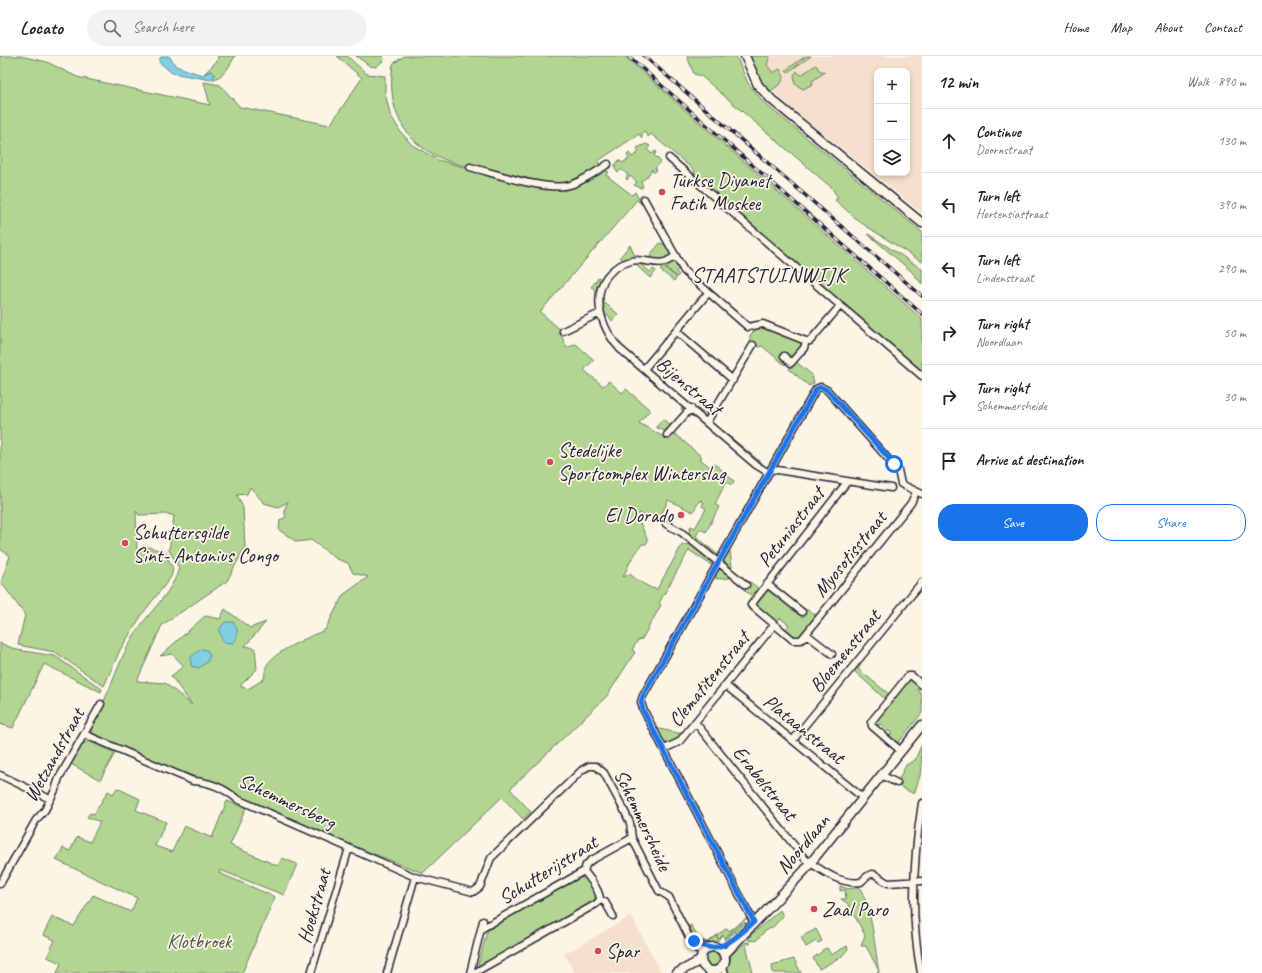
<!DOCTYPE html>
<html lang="en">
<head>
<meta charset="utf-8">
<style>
	body { margin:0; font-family:Caveat,sans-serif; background:#f2f2f2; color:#222 }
	.controls { position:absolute; right:12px; top:12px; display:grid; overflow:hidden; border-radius:8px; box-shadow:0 2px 6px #0003 }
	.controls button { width:36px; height:36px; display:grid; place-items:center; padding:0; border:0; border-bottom:1px solid #e0e0e0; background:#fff; color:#222; font:20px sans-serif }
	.stop { position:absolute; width:12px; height:12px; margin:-9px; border:3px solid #1a73e8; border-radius:50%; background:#fff }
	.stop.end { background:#1a73e8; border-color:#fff; box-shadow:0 1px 4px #0008 }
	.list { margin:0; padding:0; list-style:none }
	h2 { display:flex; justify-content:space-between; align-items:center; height:52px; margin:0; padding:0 16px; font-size:17px }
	h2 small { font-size:13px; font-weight:400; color:#767676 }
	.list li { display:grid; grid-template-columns:26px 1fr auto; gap:12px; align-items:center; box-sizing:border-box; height:64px; padding:0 16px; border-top:1px solid #e0e0e0 }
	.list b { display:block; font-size:15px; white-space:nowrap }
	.list p { margin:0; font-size:13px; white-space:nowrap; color:#767676 }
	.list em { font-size:13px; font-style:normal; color:#767676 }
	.actions { display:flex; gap:8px; padding:12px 16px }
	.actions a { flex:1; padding:9px 0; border:1px solid #1a73e8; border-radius:16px; text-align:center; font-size:14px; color:#1a73e8 }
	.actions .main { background:#1a73e8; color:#fff }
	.icon { flex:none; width:22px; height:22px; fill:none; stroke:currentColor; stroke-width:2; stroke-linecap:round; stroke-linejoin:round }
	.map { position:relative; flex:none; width:922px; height:917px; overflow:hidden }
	header { display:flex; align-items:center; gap:24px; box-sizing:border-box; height:56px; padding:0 20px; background:#fff; border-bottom:1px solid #e0e0e0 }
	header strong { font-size:19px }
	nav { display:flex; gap:22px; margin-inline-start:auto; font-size:14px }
	.search { width:280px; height:36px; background:#f2f2f2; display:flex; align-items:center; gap:10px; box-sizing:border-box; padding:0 14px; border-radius:22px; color:#767676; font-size:15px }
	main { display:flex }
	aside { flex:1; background:#fff }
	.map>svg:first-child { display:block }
</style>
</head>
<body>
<header>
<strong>Locato</strong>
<div class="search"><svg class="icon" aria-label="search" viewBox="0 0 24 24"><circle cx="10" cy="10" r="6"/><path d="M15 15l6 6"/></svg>Search here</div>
<nav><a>Home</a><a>Map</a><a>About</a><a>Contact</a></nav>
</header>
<main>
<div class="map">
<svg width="922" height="917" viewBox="0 0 922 917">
	<rect width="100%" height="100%" fill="#fcf5e5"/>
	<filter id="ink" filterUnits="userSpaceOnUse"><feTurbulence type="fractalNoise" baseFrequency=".025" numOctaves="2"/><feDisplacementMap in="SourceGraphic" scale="8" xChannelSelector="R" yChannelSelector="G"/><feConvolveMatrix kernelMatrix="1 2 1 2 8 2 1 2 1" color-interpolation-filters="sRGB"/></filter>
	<g filter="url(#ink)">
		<path fill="#f4e0cc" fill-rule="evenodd" d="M 753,0 L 922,0 L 922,157 L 783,45 L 760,21 ZM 877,15 L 907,15 L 907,117 L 877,117 Z
			M 631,860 L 662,917 L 575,917 L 564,898 Z"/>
		<path fill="#b2d691" stroke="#6a7c66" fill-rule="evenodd" d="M 0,0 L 20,0 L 47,6 L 77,21 L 210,49 L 204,26 L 220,29 L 240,51 L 330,69 L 362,22 L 337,0 L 347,0 L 367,18 L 385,20 L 385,37 L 390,58 L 400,75 L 412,89 L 438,104 L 522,127 L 565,133 L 575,130 L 602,114 L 609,116 L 606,119 L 632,139 L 635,136 L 642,149 L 637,144 L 540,256 L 564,277 L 561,279 L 567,292 L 576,288 L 594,304 L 584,314 L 603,330 L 609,325 L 622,337 L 626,333 L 650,354 L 639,367 L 669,384 L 675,378 L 702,401 L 700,403 L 710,411 L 714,407 L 734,425 L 732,429 L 726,426 L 715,448 L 719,451 L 706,476 L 700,473 L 696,480 L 717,498 L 715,500 L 688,479 L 691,470 L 695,472 L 706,453 L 702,450 L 704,446 L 700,444 L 693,456 L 668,444 L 658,466 L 639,457 L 636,463 L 641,469 L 648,485 L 646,488 L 642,488 L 631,504 L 623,521 L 630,518 L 637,524 L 651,532 L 657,533 L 682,489 L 690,488 L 711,504 L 711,509 L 689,494 L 659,547 L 661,549 L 642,583 L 638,584 L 632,594 L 635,596 L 607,640 L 510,733 L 531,756 L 523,763 L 502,741 L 423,817 L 343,786 L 238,740 C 222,726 204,724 184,717 C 154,706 125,693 95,681 L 91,675 C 93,665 99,657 103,647 C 116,621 121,597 139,572 C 153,552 173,535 179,512 L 169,494 L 174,460 L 168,458 L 139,459 L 136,455 L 137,495 L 145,490 L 165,496 L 173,513 L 171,521 L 143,557 L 120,594 L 104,630 L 55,596 L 18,589 L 25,559 L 1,526 L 10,500 L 0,493 ZM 250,431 L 264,447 L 278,451 L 288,446 L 284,454 L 286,461 L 280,464 L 279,474 L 297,486 L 311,484 L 337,503 L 348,507 L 353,517 L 368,521 L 343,539 L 325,574 C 311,580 272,596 266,611 C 265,614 265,619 264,623 L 248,633 L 240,630 L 257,613 L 255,592 L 245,590 L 266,566 L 250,572 L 225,553 L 220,563 L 205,560 L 160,600 L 172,598 L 184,610 L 171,620 L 192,649 L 165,627 L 137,625 L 162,569 L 227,525 L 245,491 L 243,452 L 237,439 L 247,438 Z
			M 218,0 L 235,0 C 229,11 224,21 211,24 L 215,19 L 211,15 L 204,18 L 217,5 Z
			M 356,0 L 383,0 L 384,4 L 376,11 L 370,10 Z
			M 404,0 L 624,0 L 922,263 L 922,315 L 692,119 L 695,115 L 651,78 L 648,81 L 644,75 L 642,77 L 642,82 L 639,78 L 598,105 L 600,109 C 591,116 582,122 572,126 C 550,134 513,121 491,115 C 481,113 471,111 461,109 C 410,96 385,61 393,8 Z
			M 687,0 L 736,0 L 748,27 L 764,47 L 922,176 L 922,206 L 860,166 L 835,144 L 838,142 L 832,132 L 701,20 L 694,18 Z
			M 748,0 L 770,0 L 767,9 L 773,17 L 780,13 L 784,21 L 781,27 L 771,35 C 760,30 754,10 748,0 Z
			M 806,0 L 811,0 L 788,16 L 786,14 Z
			M 816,9 L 819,14 L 825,16 L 812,25 L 813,28 L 803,33 L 795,28 L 794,19 L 797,15 L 801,19 Z
			M 646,88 L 650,90 L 647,93 L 652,98 L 655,95 L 657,96 L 654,99 L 661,106 L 655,112 L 657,114 L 655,116 L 653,116 L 652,113 L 647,121 L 641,125 L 643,131 L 641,132 L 634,129 L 637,126 L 630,120 L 627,124 L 626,122 L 628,119 L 621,113 L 618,117 L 615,113 L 615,109 L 619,104 L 622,107 L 629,103 L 627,99 L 629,97 L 632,101 L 639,96 L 637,92 Z
			M 868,178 L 922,213 L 922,228 L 911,215 Z
			M 660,187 L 666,189 L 670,196 L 670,200 L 662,204 L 650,202 L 651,198 Z
			M 630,189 L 634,198 L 638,200 L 623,204 L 620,201 Z
			M 674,205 L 679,212 L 676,216 L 679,219 L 677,221 L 664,210 Z
			M 640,207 L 650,216 L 653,213 L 656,215 L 650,222 L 637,210 Z
			M 663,211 L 677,221 L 674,225 L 660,214 Z
			M 599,221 L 602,224 L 597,235 L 591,231 Z
			M 605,247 L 618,258 L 612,265 L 608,259 L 604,262 L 601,252 Z
			M 759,270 L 800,285 L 802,290 L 792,302 L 789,302 L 784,298 L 781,301 L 786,307 L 785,309 L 762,290 L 759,291 L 750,286 L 750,279 Z
			M 796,306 L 811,318 L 814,327 L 809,330 L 789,313 Z
			M 713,346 L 716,347 L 706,361 L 695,354 L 697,352 L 703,357 L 707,357 Z
			M 682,351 L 687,355 L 666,376 L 656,371 L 663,363 L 672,371 L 685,356 L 681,353 Z
			M 722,374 L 763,408 L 759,409 L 721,376 Z
			M 728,494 L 730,495 L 732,511 L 729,512 L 723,505 Z
			M 721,512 L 730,519 L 730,522 L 716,523 L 716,516 Z
			M 750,526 L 758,532 L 752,540 L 744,534 Z
			M 766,533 L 769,533 L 801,558 L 806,553 L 813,558 L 815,558 L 817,560 L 800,581 L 795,582 L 785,574 L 789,569 L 780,562 L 776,567 L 756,550 L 754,548 Z
			M 0,587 L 17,594 L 55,600 L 102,633 L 101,636 L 44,608 L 13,672 L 0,668 Z
			M 858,607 L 861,609 L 858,613 L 890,639 L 886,644 L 853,614 Z
			M 908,624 L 912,625 L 921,632 L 917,633 L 922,639 L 922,657 L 897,688 L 887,680 L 891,679 L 891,676 L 888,675 L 883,677 L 880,674 L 884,673 L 881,668 L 875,670 L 874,665 Z
			M 655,672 L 683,678 L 678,684 L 666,689 Z
			M 88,685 L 115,697 L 100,724 L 71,708 L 83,688 Z
			M 921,690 L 922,713 L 914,738 L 897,729 L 897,727 L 906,709 L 915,704 Z
			M 117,732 L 140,743 L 136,754 L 166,766 L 155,790 L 172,796 L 184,770 L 212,782 L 227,745 L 246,752 L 230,789 L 278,810 L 282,802 L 297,808 L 284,839 L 220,814 L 219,817 L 275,841 L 242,917 L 57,917 L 61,907 L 47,901 L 55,884 L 43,879 L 52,861 L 74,870 L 93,839 L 131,856 L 137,842 L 56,804 L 63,792 L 70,795 L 77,781 L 90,786 L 100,766 L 87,761 L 90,757 L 94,758 L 108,735 L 113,738 Z
			M 579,821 L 588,824 C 593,833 599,839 592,848 L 477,913 L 488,872 Z
			M 840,830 L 848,833 L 859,831 C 872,850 875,894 879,917 L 876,917 L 879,915 L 866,890 L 861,890 L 865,879 L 848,848 L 841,843 L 846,843 L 845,834 L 840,835 Z
			M 780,854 L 783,860 L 774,870 L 764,876 L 756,885 L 748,884 L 750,880 Z
			M 748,861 L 724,882 L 723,879 L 719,883 L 716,880 L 727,872 L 729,875 Z
			M 745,866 L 746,870 L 731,879 L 726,886 L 724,883 Z
			M 691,869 L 699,883 L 707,886 L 716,880 L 719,884 L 716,886 L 703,888 L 695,883 L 689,870 Z
			M 816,873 L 822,885 L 818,887 L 816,885 L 806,891 L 801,881 Z
			M 746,886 L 751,887 L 746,889 L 753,917 L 729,917 L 727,912 L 731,902 L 730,900 Z
			M 847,890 L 848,893 L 841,901 L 819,913 L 813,902 L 822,896 L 822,894 L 827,892 L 831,899 Z
			M705 903a7 7 0 1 1 14 0a7 7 0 1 1-14 0Z
			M 794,903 L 801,917 L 773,917 L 772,909 Z"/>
		<path fill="#82cfe2" stroke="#5c8a9f" d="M 164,0 L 169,0 L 176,10 L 202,19 L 211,15 L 215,19 L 211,24 L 172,17 L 159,6 L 160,2 Z
			M 225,566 L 233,566 C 239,573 238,580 234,587 L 223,586 L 219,574 Z
			M 201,593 L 207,594 L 210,600 L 207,606 L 199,612 L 191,610 L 191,601 Z"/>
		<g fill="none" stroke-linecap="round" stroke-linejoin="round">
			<defs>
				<path id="minor" d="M 669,102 L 922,320
					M 470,111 C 494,117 547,136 570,129 C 583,125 596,116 608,108
					M 644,143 L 684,215 L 748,271 L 763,268 L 806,285
					M 676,200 C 672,202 668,205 665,206 C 654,209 643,202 631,205 C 586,218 595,266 620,293 L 756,409 L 769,417
					M 563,275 L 600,257
					M 676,275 L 733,324
					M 784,300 L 791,307 L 804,292 L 806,285 L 810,285 L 840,250
					M 644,313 L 708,237
					M 707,366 L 753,289
					M 667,379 L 691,352
					M 771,413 L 891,432
					M 847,426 L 751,549 L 793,584 L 801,584 L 806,578 L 911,447 L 916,436
					M 666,468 L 681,476 L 746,529
					M 767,528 L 802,556
					M 806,578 L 832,598
					M 725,629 L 863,742
					M 695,666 L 805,803 C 821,814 840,829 861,826 C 875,811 874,820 888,827 L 922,825
					M 84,678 L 193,725 C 211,726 224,732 237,743 L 415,821 L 473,836 L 480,831 L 491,802 L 582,714 L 589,710 L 596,710 L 604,717 L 624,754 L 630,767 L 632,782 L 659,835 L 669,841 L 693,889 L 702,898
					M 793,684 L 922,526
					M 664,693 L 679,686 L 774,569
					M 901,695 L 872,670 L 871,666 L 908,620 L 912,620 L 922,629
					M 0,719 L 50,743
					M 881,719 L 897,727
					M 0,828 L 36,764 L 45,754 L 55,734 L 59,722 L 101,648
					M 600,844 L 605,846 L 613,860
					M 754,867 L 643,653 L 641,646 L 643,640 L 816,333 L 821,331 L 827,334 L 898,414 L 901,428 L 922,438
					M 481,873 L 584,815 L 586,809 L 590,805 L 632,782
					M 691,883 L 707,893
					M 722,909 L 725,917
					M 709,914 L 710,917
					M 311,917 L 349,792
					M 387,917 L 415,821
					M 470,917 L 483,865
					M 474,917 L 596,848 L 600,844 C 600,834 590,823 584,815
					M 921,917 C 910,861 913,803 922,747"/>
				<path id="tertiary" d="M 745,0 L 758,29 L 772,44 L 922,167
					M701 903a12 12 0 1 1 24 0a12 12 0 1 1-24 0Z
					M 724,899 L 804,815 L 922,669
					M 677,917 L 701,904"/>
			</defs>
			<use href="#minor" stroke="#22223b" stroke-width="9"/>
			<use href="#tertiary" stroke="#22223b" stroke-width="11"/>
			<use href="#minor" stroke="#fcf5e5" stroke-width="6"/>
			<use href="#tertiary" stroke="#fcf5e5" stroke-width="8"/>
			<defs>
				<path id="rail" d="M 628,0 L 922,258
					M 644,0 L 922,240"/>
			</defs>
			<use href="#rail" stroke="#22223b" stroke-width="3.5"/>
			<use href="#rail" stroke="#fcf5e5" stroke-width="2" stroke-dasharray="6" stroke-linecap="butt"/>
		</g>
	</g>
	<g fill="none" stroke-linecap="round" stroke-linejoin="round" filter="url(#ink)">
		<path stroke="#1a73e8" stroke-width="5" d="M 694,885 C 716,902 736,882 754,866 L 643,654 L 641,646 L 643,640 L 816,333 L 821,331 L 827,334 L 894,408"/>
	</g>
	<g fill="#d1495b" stroke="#fcf5e5" stroke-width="1.5">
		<circle cx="662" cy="136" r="4"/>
		<circle cx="550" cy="406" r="4"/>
		<circle cx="681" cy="459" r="4"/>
		<circle cx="125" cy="487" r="4"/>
		<circle cx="814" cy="853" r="4"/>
		<circle cx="598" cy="895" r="4"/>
	</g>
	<g text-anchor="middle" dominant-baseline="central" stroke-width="3.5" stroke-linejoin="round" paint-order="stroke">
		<g font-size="20" fill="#22223b" stroke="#fcf5e5" text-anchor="start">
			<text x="670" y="124">Turkse Diyanet<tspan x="670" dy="23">Fatih Moskee</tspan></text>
			<text x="558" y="394">Stedelijke<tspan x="558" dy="23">Sportcomplex Winterslag</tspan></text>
			<text x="673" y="459" text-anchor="end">El Dorado</text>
			<text x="133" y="476">Schuttersgilde<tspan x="133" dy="23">Sint- Antonius Congo</tspan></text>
			<text x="822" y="853">Zaal Paro</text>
			<text x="606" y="895">Spar</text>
		</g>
		<g font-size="20" fill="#22223b" stroke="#fcf5e5">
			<text transform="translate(689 330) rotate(40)">Bijenstraat</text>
			<text transform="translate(791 471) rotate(-52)">Petuniastraat</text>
			<text transform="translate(850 498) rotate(-51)">Myosotisstraat</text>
			<text transform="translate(845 595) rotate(-51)">Bloemenstraat</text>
			<text transform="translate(709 623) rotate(-51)">Clematitenstraat</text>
			<text transform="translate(804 673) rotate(39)">Plataanstraat</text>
			<text transform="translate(54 699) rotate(-61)">Wetzandstraat</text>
			<text transform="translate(765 727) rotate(51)">Erabelstraat</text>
			<text transform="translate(287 745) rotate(25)">Schemmersberg</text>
			<text transform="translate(643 764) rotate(65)">Schemmersheide</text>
			<text transform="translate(803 788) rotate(-50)">Noordlaan</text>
			<text transform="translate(548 814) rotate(-32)">Schutterijstraat</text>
			<text transform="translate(314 850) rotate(-74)">Hoekstraat</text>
		</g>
		<g font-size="20" fill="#4d5855" stroke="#fcf5e5">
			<text x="199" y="885">Klotbroek</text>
		</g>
		<g font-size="21" letter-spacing="1" fill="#22223b" stroke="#fcf5e5">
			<text x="769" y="219">STAATSTUINWIJK</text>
		</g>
	</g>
</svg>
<div class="controls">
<button>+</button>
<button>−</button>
<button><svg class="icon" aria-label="layers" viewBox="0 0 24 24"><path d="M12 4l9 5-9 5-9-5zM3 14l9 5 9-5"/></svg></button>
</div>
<div class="stop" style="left:894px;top:408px"></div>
<div class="stop end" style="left:694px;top:885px"></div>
</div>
<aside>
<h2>12 min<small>Walk · 890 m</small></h2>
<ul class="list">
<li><svg class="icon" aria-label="ahead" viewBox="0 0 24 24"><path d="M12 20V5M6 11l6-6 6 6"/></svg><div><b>Continue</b><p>Doornstraat</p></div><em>130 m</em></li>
<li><svg class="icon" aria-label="left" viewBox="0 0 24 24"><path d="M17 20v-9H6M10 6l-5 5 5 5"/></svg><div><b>Turn left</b><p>Hortensiastraat</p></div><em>390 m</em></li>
<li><svg class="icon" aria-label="left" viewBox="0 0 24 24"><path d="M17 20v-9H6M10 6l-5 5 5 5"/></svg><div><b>Turn left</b><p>Lindenstraat</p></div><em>290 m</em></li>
<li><svg class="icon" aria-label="right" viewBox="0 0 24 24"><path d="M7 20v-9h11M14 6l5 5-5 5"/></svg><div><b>Turn right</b><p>Noordlaan</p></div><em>50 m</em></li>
<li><svg class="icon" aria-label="right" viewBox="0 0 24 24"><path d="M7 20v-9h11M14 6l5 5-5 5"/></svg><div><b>Turn right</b><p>Schemmersheide</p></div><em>30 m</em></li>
<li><svg class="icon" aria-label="arrive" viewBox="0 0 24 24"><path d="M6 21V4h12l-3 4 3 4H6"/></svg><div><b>Arrive at destination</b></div></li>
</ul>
<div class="actions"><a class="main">Save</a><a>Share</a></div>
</aside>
</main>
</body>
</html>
